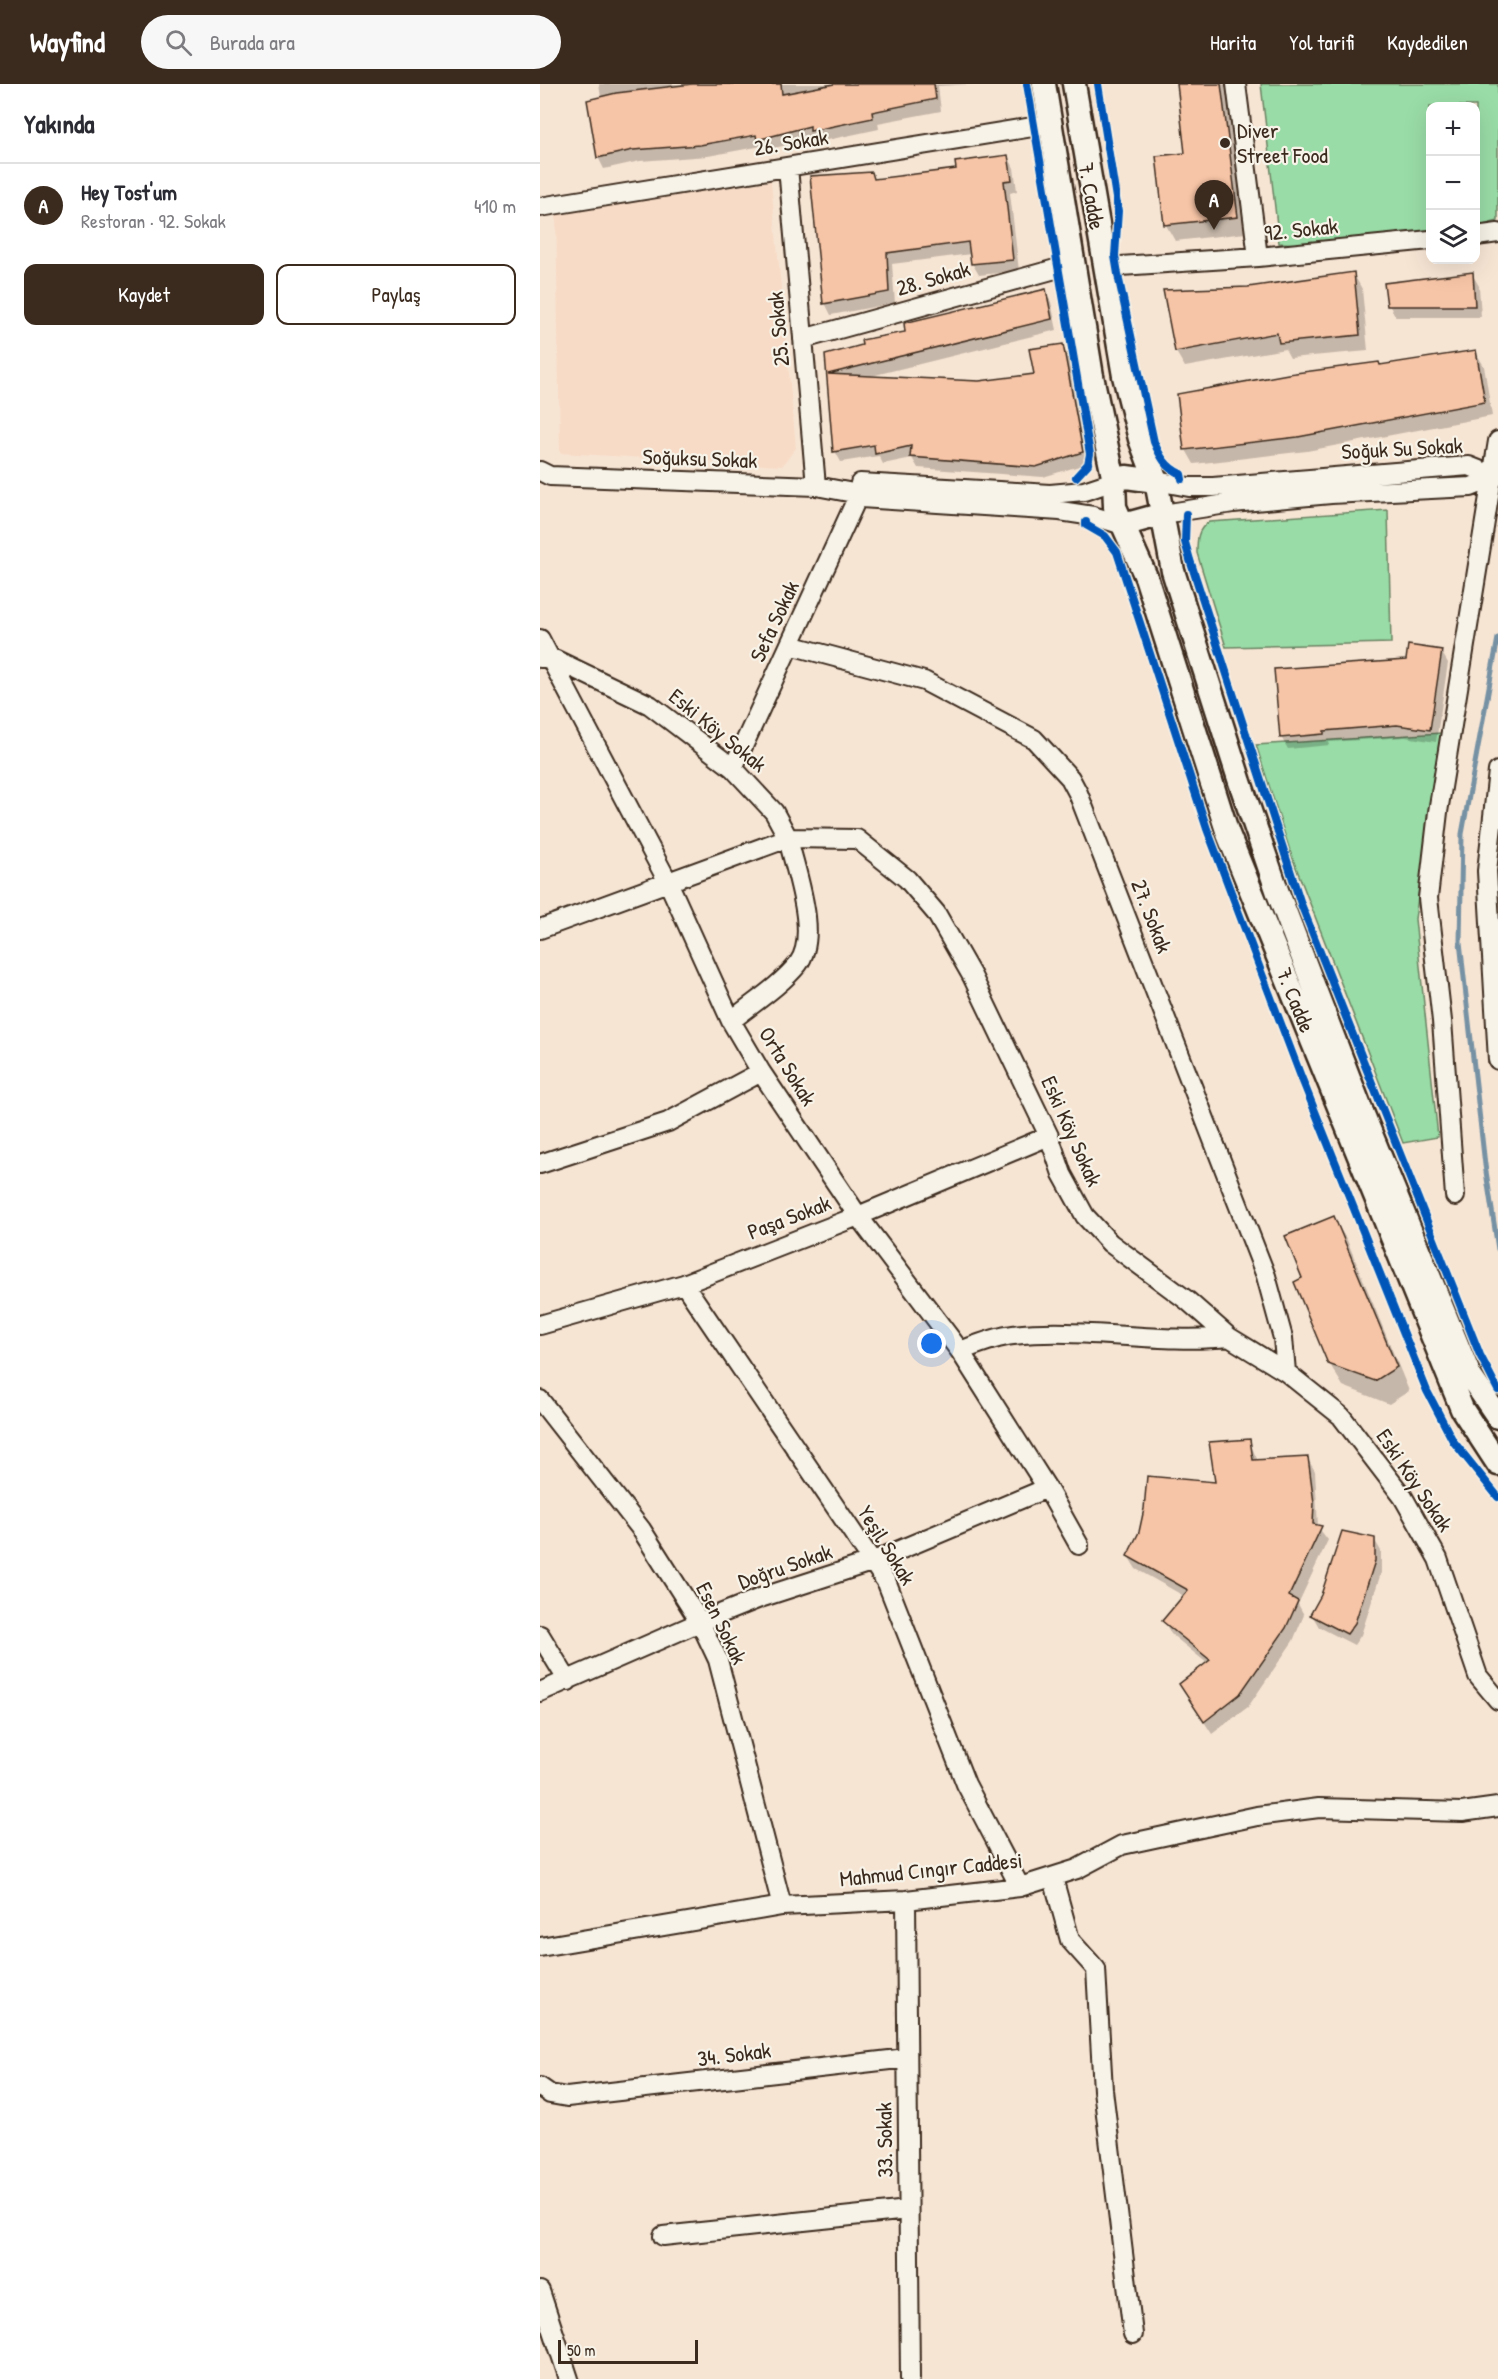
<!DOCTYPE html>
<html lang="tr">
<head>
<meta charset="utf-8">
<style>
	body { margin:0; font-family:"Patrick Hand",sans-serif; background:#f7f7f7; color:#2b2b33 }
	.controls { position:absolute; right:18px; top:18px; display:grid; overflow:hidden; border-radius:12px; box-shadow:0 6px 24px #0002 }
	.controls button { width:54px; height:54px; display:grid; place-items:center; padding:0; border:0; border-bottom:2px solid #e1e1e2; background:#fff; color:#2b2b33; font:30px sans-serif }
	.scale { position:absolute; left:18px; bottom:15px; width:140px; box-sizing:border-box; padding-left:6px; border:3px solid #3b2a1e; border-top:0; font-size:16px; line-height:21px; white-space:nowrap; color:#3b2a1e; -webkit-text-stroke:4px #f7f3e8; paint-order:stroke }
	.you { position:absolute; left:392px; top:1260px; width:21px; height:21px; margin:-15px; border:4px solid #fff; border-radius:50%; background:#1a73e8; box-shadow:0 0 0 9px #1a73e833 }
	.badge { display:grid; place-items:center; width:39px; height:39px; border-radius:50%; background:#3b2a1e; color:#fff; font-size:20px; font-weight:700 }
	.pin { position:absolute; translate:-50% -50px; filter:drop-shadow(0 2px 3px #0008) }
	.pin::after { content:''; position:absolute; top:32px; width:21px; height:18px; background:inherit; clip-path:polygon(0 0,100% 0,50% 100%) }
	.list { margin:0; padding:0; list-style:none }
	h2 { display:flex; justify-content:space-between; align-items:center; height:78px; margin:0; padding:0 24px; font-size:26px }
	h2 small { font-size:20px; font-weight:400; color:#7c7c81 }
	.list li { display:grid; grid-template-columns:39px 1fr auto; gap:18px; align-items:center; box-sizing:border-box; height:84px; padding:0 24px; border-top:2px solid #e1e1e2 }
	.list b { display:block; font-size:22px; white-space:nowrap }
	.list p { margin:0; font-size:20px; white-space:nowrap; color:#7c7c81 }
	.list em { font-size:20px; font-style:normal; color:#7c7c81 }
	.actions { display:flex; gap:12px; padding:18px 24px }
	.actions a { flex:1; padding:14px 0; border:2px solid #3b2a1e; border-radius:12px; text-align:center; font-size:21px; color:#3b2a1e }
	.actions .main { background:#3b2a1e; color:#fff }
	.icon { flex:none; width:33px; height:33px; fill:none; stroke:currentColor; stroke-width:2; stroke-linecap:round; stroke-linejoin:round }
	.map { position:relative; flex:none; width:958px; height:2295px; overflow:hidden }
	header { display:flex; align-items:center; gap:36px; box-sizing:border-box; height:84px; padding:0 30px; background:#3b2a1e; color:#fff }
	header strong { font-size:28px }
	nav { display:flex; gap:33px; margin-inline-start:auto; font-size:21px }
	.search { width:420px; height:54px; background:#f7f7f7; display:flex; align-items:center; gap:15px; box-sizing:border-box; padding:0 21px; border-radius:33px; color:#7c7c81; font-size:22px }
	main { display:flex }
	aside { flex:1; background:#fff }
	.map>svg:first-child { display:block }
</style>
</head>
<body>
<header>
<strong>Wayfind</strong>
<div class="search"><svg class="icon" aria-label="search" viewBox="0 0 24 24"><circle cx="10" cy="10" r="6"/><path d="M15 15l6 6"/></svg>Burada ara</div>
<nav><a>Harita</a><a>Yol tarifi</a><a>Kaydedilen</a></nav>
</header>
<main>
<aside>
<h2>Yakında<small></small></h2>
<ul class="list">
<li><span class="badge">A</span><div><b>Hey Tost'um</b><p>Restoran · 92. Sokak</p></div><em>410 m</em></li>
</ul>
<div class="actions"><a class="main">Kaydet</a><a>Paylaş</a></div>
</aside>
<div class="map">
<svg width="958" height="2295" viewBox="0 0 958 2295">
	<rect width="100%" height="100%" fill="#f7e5d4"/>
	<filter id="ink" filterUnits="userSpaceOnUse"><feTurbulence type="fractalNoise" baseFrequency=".0167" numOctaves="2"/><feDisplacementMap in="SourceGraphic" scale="12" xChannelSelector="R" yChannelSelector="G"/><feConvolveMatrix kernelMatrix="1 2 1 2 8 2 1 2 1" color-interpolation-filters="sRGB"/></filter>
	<g filter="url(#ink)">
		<path fill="#f7dbc6" d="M 231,97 L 256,364 L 242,382 L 20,369 L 16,129 Z"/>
		<path fill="#99dca7" stroke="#6a8362" stroke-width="1.5" d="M 721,0 L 958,0 L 958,137 L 936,143 L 936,22 L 890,22 L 890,147 L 762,160 L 739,159 Z
			M 848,426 L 851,559 L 686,563 L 657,469 C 657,456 657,445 669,438 Z
			M 901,649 L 875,835 L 898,1053 L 863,1059 L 752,773 L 716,661 Z"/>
		<path fill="#0003" d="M 59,0 L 435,0 L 398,2 L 401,27 L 338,39 L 339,45 L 278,58 L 275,53 L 224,67 L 222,62 L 168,72 L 100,77 L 64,85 L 58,73 L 61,14 Z
			M 638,0 L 687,0 L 706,149 L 635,157 L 626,141 L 617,74 L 646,70 Z
			M 468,72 L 474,84 L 477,107 L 470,109 L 479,187 L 439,191 L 432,179 L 431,170 L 352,180 L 355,219 L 291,231 L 285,219 L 332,90 L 335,97 L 418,86 Z
			M 813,189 L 822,205 L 828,267 L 750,274 L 745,265 L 645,283 L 636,268 L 708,205 Z
			M 932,190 L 939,202 L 941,233 L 856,233 L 849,221 Z
			M 505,207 L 511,218 L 517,246 L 327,293 L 439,299 L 495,292 L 522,262 L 529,273 L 549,379 L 503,393 L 378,384 L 372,374 L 343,380 L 339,372 L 301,378 L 295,367 L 286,272 Z
			M 935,267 L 944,282 L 952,332 L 767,367 L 654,380 L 646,366 L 840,282 Z
			M 901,567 L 908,579 L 896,658 L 865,653 L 789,658 L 790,661 L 748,665 L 741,653 L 867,577 Z
			M 793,1134 L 807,1156 L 869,1307 L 849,1320 L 803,1302 L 789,1279 L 764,1195 Z
			M 709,1357 L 718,1377 L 767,1374 L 775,1387 L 778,1443 L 788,1456 L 758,1520 L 764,1531 L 753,1557 L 708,1623 L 672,1650 L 648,1613 L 668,1580 L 631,1550 L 624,1537 L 644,1512 L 596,1485 L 588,1472 L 677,1400 Z
			M 834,1455 L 841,1467 L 841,1489 L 821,1551 L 814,1561 L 779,1543 L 772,1531 Z"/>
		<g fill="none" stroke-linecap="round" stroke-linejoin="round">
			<path stroke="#7491a3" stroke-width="5" d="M 958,554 L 922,750 L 920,858 L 945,1081 L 958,1165"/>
		</g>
		<path fill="#f6c4a6" stroke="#3b2a1e" stroke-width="1.5" d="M 152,0 L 241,0 L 242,10 L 294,0 L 394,0 L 396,15 L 332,28 L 333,34 L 270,47 L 270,42 L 217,56 L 216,51 L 160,61 L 93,66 L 57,74 L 47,16 L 76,9 Z
			M 637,0 L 681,0 L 698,133 L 624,141 L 616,72 L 645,69 Z
			M 468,71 L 472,96 L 464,97 L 473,176 L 431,180 L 428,158 L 347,169 L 349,208 L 283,220 L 270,92 L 332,88 L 334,95 L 416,85 L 415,78 Z
			M 814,188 L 820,251 L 739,259 L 737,249 L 635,268 L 623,206 L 708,203 Z
			M 933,188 L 935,222 L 847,222 L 844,199 Z
			M 506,205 L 512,235 L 288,290 L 439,297 L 494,290 L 489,265 L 523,260 L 543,368 L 496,383 L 370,373 L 371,362 L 335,370 L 334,361 L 293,368 L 285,271 L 322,261 L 321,256 L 365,248 L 364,239 Z
			M 936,266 L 945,318 L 758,353 L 644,366 L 637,310 L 748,290 L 839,278 L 840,281 Z
			M 868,561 L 902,566 L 890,646 L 857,641 L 784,647 L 784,650 L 740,654 L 734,585 L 866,576 Z
			M 794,1132 L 857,1283 L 835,1297 L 788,1280 L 754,1198 L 762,1194 L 745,1152 Z
			M 710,1355 L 713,1376 L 768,1373 L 774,1419 L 773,1440 L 782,1442 L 749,1512 L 758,1517 L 746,1544 L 700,1610 L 664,1638 L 639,1600 L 670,1576 L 622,1537 L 648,1506 L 587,1472 L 599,1448 L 604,1425 L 607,1392 L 675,1398 L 669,1358 Z
			M 802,1447 L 835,1454 L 835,1477 L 815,1539 L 807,1550 L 770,1531 L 781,1511 Z"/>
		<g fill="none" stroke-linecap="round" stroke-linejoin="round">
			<defs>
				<path id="minor" d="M 696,0 L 718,173
					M 248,83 L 276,402
					M 0,123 L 511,40
					M 936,152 L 958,149
					M 565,183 L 718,173 L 890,156
					M 263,255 L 519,184 L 533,175
					M 0,387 L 10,392 L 276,402 L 319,410 L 321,414 L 520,427 L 553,432 L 583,441
					M 616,397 L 649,403 L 673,403 L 929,382 L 954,392
					M 623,430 L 693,419 L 791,410 L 931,403 L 958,392
					M 0,555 L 129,800 L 191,937 L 221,988 L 318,1132 L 420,1267 L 507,1404 L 539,1461
					M 250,561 L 384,597 L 494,655 L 530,694 L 538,709 L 726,1192 L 743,1254 L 746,1288
					M 0,574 L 10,573 L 110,621 L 193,684 L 234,728 L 248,754 L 317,755 L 367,795 L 396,829 L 432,892 L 509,1052 L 522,1090 L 545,1132 L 570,1159 L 648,1217 L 689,1253 L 746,1288 L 801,1332 L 863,1413 L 898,1475 L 938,1592 L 958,1616
					M 193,684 L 319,410 L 320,399 L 510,410 L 544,407 L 574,397
					M 958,687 L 947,787 L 958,976
					M 0,845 L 248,754 C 255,787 280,851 258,880 C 240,902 213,919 191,937
					M 0,1080 L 128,1038 L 221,988
					M 915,1112 L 902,937 L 888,814 L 898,728 L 958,357
					M 144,1200 L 347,1499 L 426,1700 L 480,1803
					M 0,1241 L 144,1200 L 318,1132 L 509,1052
					M 420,1267 C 436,1261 455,1253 473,1251 C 544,1243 617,1260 689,1253
					M 0,1316 L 101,1445 L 160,1538 L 178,1576 L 242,1822
					M 0,1551 L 28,1597
					M 0,1608 L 160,1538 L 220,1514 L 331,1478 L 507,1404
					M 513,1794 L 530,1856 L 556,1885 L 563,2006 L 593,2250
					M 366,1816 L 370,2295
					M 0,1863 L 242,1822 L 366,1816 L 480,1803 L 537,1785 L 582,1761 L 717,1732 L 779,1724 L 922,1728 L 958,1723
					M 0,2003 L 10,2010 L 27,2013 L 367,1974
					M 123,2152 L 368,2126
					M 0,2207 L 29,2295"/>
				<path id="major" d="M 504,0 L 552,292 L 574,397 L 575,423 L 606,493 L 688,750 L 922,1325 L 958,1380
					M 534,0 L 584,292 L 600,355 L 616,397 L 633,487 L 700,698 L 738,809 L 822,1028 L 930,1292 L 958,1333
					M 574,397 L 586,393 L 616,397
					M 583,441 L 623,430"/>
			</defs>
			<use href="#minor" stroke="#3b2a1e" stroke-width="22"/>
			<use href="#major" stroke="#3b2a1e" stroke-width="27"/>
			<use href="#minor" stroke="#f7f3e8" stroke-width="18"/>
			<use href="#major" stroke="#f7f3e8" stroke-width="22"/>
			<defs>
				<path id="cycleway" d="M 487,0 L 550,370 L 548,380 L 536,393
					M 558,0 L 578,127 L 575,172 L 579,196 L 614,358 C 620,372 626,384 641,390 L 642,395
					M 646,430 L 645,458 L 650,476 L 761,820 L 940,1271 L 958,1306
					M 546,438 L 546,441 L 565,452 L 577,468 L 667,745 L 760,990 L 887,1307 L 913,1357 L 958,1413"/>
			</defs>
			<use href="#cycleway" stroke="#f7f3e8" stroke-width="11"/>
			<use href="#cycleway" stroke="#0057b8" stroke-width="8"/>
		</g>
	</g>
	<circle fill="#3b2a1e" stroke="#f7f3e8" stroke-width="2" cx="685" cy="59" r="6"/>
	<g text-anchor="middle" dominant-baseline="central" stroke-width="4.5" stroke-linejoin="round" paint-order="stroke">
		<g font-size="22" fill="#3b2a1e" stroke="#f7f3e8" text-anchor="start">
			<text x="697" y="46">Diver<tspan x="697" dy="25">Street Food</tspan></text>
		</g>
		<g font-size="22" fill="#3b2a1e" stroke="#f7f3e8">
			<text transform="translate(251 58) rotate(-9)">26. Sokak</text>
			<text transform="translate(552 112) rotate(80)">7. Cadde</text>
			<text transform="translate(761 145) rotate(-6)">92. Sokak</text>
			<text transform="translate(393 194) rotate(-16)">28. Sokak</text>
			<text transform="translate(238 245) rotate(-95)">25. Sokak</text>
			<text transform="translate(862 364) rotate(-3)">Soğuk Su Sokak</text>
			<text transform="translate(160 374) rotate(2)">Soğuksu Sokak</text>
			<text transform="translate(234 537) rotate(-65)">Sefa Sokak</text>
			<text transform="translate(178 646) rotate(39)">Eski Köy Sokak</text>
			<text transform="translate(612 832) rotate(69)">27. Sokak</text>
			<text transform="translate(756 916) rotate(68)">7. Cadde</text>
			<text transform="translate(248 982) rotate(58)">Orta Sokak</text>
			<text transform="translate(532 1047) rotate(66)">Eski Köy Sokak</text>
			<text transform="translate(249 1133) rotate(-21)">Paşa Sokak</text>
			<text transform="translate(875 1396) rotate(56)">Eski Köy Sokak</text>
			<text transform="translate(347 1461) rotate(58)">Yeşil Sokak</text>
			<text transform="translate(245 1482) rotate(-19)">Doğru Sokak</text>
			<text transform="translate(182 1539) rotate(64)">Esen Sokak</text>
			<text transform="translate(391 1785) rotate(-6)">Mahmud Cıngır Caddesi</text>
			<text transform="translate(194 1970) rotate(-7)">34. Sokak</text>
			<text transform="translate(344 2056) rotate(-91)">33. Sokak</text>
		</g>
	</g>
</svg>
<div class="controls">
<button>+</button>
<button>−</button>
<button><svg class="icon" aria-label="layers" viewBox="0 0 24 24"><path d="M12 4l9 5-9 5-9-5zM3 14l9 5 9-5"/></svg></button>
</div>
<div class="scale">50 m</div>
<div class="you"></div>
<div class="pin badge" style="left:674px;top:146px">A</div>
</div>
</main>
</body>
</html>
